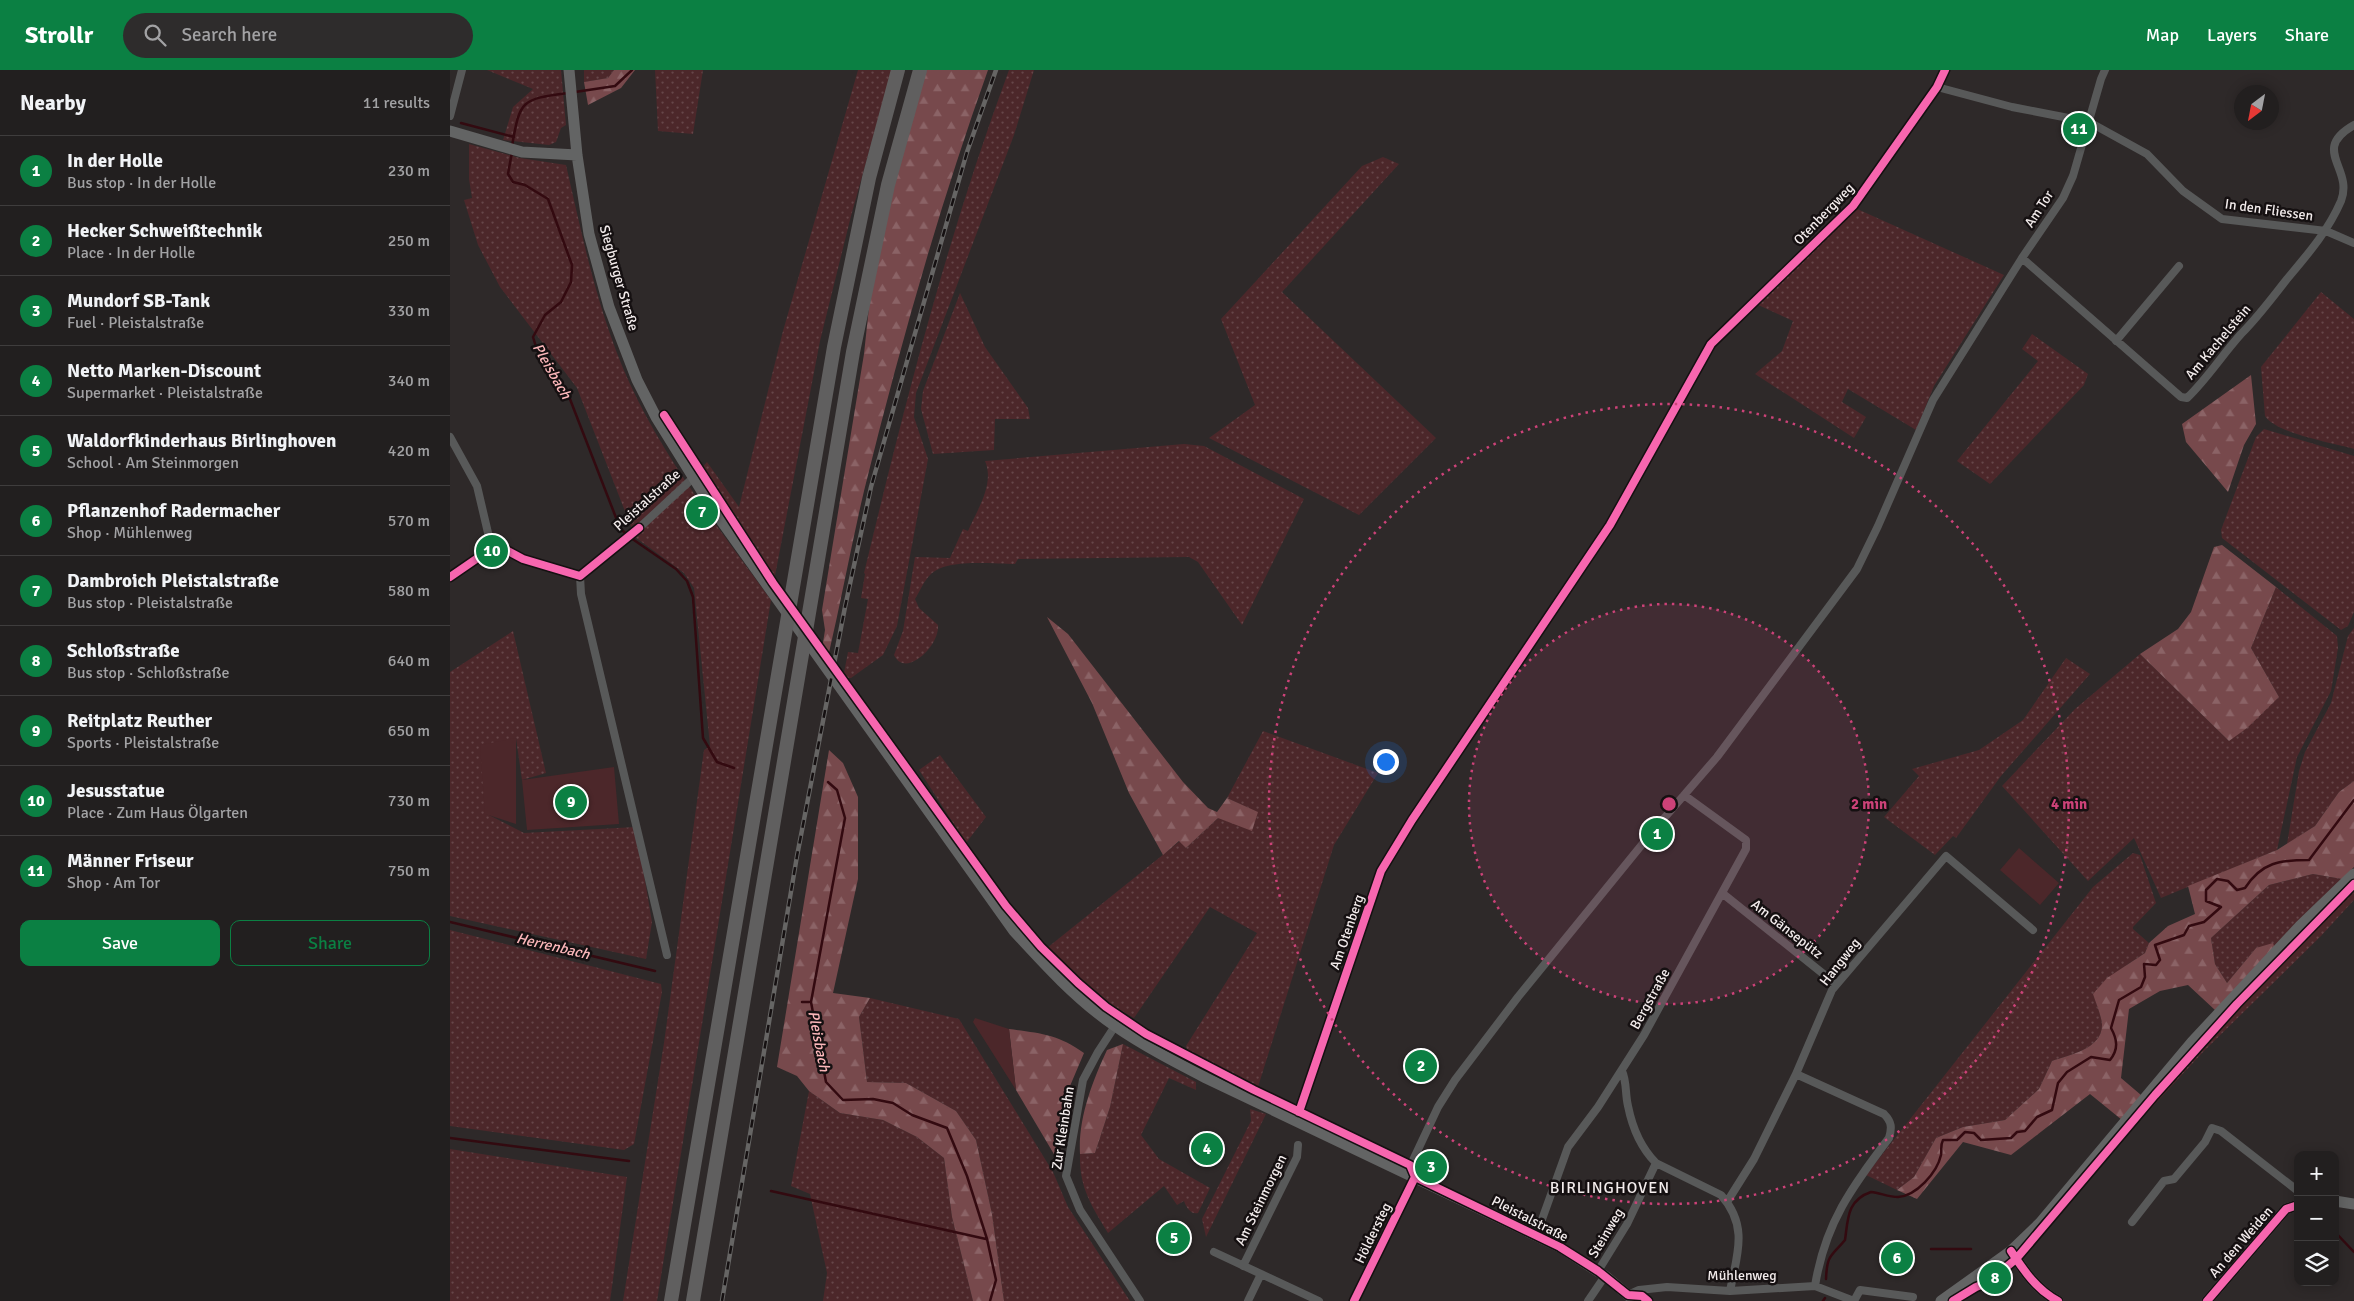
<!DOCTYPE html>
<html lang="en">
<head>
<meta charset="utf-8">
<style>
	body { margin:0; font-family:Signika,sans-serif; background:#2e2c2c; color:#f1f3f6 }
	.controls { position:absolute; right:15px; bottom:15px; display:grid; overflow:hidden; border-radius:10px; box-shadow:0 2px 12px #0003 }
	.controls button { width:45px; height:45px; display:grid; place-items:center; padding:0; border:0; border-bottom:1px solid #3f3d3d; background:#221f1f; color:#f1f3f6; font:25px sans-serif }
	.compass { position:absolute; left:1784px; top:15px; width:45px; height:45px; border-radius:50%; background:#221f1f; box-shadow:0 2px 12px #0003; rotate:212deg }
	.you { position:absolute; left:935px; top:691px; width:18px; height:18px; margin:-12px; border:4px solid #fff; border-radius:50%; background:#1a73e8; box-shadow:0 0 0 8px #1a73e833 }
	.badge { display:grid; place-items:center; width:32px; height:32px; border-radius:50%; background:#0b8043; color:#fff; font-size:16px; font-weight:700 }
	.pin { position:absolute; translate:-50% -50%; border:2px solid #fff; box-shadow:0 1px 5px #0006 }
	.list { margin:0; padding:0; list-style:none }
	h2 { display:flex; justify-content:space-between; align-items:center; height:65px; margin:0; padding:0 20px; font-size:21px }
	h2 small { font-size:16px; font-weight:400; color:#a2a2a4 }
	.list li { display:grid; grid-template-columns:32px 1fr auto; gap:15px; align-items:center; box-sizing:border-box; height:70px; padding:0 20px; border-top:1px solid #3f3d3d }
	.list b { display:block; font-size:19px; white-space:nowrap }
	.list p { margin:0; font-size:16px; white-space:nowrap; color:#a2a2a4 }
	.list em { font-size:16px; font-style:normal; color:#a2a2a4 }
	.actions { display:flex; gap:10px; padding:15px 20px }
	.actions a { flex:1; padding:11px 0; border:1px solid #0b8043; border-radius:10px; text-align:center; font-size:18px; color:#0b8043 }
	.actions .main { background:#0b8043; color:#fff }
	.icon { flex:none; width:28px; height:28px; fill:none; stroke:currentColor; stroke-width:2; stroke-linecap:round; stroke-linejoin:round }
	.map { position:relative; flex:none; width:1904px; height:1231px; overflow:hidden }
	header { display:flex; align-items:center; gap:30px; box-sizing:border-box; height:70px; padding:0 25px; background:#0b8043; color:#fff }
	header strong { font-size:24px }
	nav { display:flex; gap:28px; margin-inline-start:auto; font-size:18px }
	.search { width:350px; height:45px; background:#2e2c2c; display:flex; align-items:center; gap:12px; box-sizing:border-box; padding:0 18px; border-radius:28px; color:#a2a2a4; font-size:19px }
	main { display:flex }
	aside { flex:1; background:#221f1f }
	.map>svg:first-child { display:block }
</style>
</head>
<body>
<header>
<strong>Strollr</strong>
<div class="search"><svg class="icon" aria-label="search" viewBox="0 0 24 24"><circle cx="10" cy="10" r="6"/><path d="M15 15l6 6"/></svg>Search here</div>
<nav><a>Map</a><a>Layers</a><a>Share</a></nav>
</header>
<main>
<aside>
<h2>Nearby<small>11 results</small></h2>
<ul class="list">
<li><span class="badge">1</span><div><b>In der Holle</b><p>Bus stop · In der Holle</p></div><em>230 m</em></li>
<li><span class="badge">2</span><div><b>Hecker Schweißtechnik</b><p>Place · In der Holle</p></div><em>250 m</em></li>
<li><span class="badge">3</span><div><b>Mundorf SB-Tank</b><p>Fuel · Pleistalstraße</p></div><em>330 m</em></li>
<li><span class="badge">4</span><div><b>Netto Marken-Discount</b><p>Supermarket · Pleistalstraße</p></div><em>340 m</em></li>
<li><span class="badge">5</span><div><b>Waldorfkinderhaus Birlinghoven</b><p>School · Am Steinmorgen</p></div><em>420 m</em></li>
<li><span class="badge">6</span><div><b>Pflanzenhof Radermacher</b><p>Shop · Mühlenweg</p></div><em>570 m</em></li>
<li><span class="badge">7</span><div><b>Dambroich Pleistalstraße</b><p>Bus stop · Pleistalstraße</p></div><em>580 m</em></li>
<li><span class="badge">8</span><div><b>Schloßstraße</b><p>Bus stop · Schloßstraße</p></div><em>640 m</em></li>
<li><span class="badge">9</span><div><b>Reitplatz Reuther</b><p>Sports · Pleistalstraße</p></div><em>650 m</em></li>
<li><span class="badge">10</span><div><b>Jesusstatue</b><p>Place · Zum Haus Ölgarten</p></div><em>730 m</em></li>
<li><span class="badge">11</span><div><b>Männer Friseur</b><p>Shop · Am Tor</p></div><em>750 m</em></li>
</ul>
<div class="actions"><a class="main">Save</a><a>Share</a></div>
</aside>
<div class="map">
<svg width="1904" height="1231" viewBox="0 0 1904 1231">
	<defs>
		<pattern id="grass-dots" width="8" height="8" patternUnits="userSpaceOnUse" patternTransform="scale(1.25)"><rect width="8" height="8" fill="#4c272a"/><path d="M2 2h.1M6 6h.1" fill="none" stroke="#664649" stroke-width="1.8" stroke-linecap="round"/></pattern>
		<pattern id="forest-firs" width="22" height="20" patternUnits="userSpaceOnUse" patternTransform="scale(1.25)"><rect width="22" height="20" fill="#77494c"/><path d="M5 1l3.5 6h-7zM16 11l3.5 6h-7z" fill="#8b6366"/></pattern>
	</defs>
	<rect width="100%" height="100%" fill="#2e2929"/>
	<path fill="url(#grass-dots)" d="M 37,0 L 111,0 L 116,55 L 111,58 L 106,72 L 99,75 L 53,70 L 63,37 L 83,19 Z
		M 134,0 L 164,0 L 158,8 L 134,12 Z
		M 205,0 L 253,0 L 243,64 L 208,61 Z
		M 408,0 L 442,0 L 401,146 L 370,271 L 324,511 L 249,401 L 257,392 L 289,437 L 333,261 Z
		M 559,0 L 584,0 L 564,65 L 466,323 L 464,347 L 478,389 L 447,556 L 433,585 L 401,608 L 393,608 L 398,582 L 408,583 L 418,529 L 411,528 L 415,504 L 414,503 C 455,333 498,164 559,0 Z
		M 19,74 L 70,88 L 116,95 C 133,169 148,244 180,314 C 216,392 271,461 321,530 L 207,1231 L 173,1231 L 214,973 L 254,680 L 260,676 L 244,518 L 234,503 L 185,467 L 127,318 L 50,217 L 28,175 L 14,130 L 22,128 L 19,109 Z
		M 933,87 L 949,94 L 832,222 L 986,368 L 909,445 L 759,368 L 805,335 L 771,249 L 912,96 Z
		M 1405,138 L 1554,205 L 1484,316 L 1466,360 L 1398,319 L 1392,332 L 1416,347 L 1404,368 L 1305,304 L 1332,281 L 1343,251 L 1306,234 Z
		M 1871,222 L 1904,249 L 1904,379 C 1883,373 1827,364 1815,346 L 1811,297 Z
		M 510,223 L 535,277 L 578,338 L 580,349 L 545,349 L 544,380 L 483,384 L 471,339 L 473,321 Z
		M 1582,264 L 1638,304 L 1634,315 L 1540,414 L 1507,391 L 1588,291 L 1572,279 Z
		M 1814,359 L 1904,386 L 1904,542 L 1898,556 L 1891,560 L 1772,468 L 1771,460 L 1806,367 Z
		M 734,374 L 754,376 L 854,429 L 792,555 L 748,492 L 739,487 L 568,489 L 565,494 C 542,494 496,488 480,505 C 474,511 470,521 465,529 L 469,538 L 488,555 C 490,576 455,609 444,585 L 453,561 L 465,487 L 500,488 L 513,459 L 518,461 C 527,440 545,414 535,391 Z
		M 1826,517 L 1887,566 L 1888,578 L 1881,621 L 1847,687 L 1827,780 L 1711,828 L 1684,768 L 1638,811 L 1552,716 L 1625,639 L 1690,584 L 1779,671 L 1829,627 L 1801,578 Z
		M 1904,558 L 1904,711 L 1889,722 L 1865,756 L 1837,774 L 1849,701 L 1855,682 L 1881,633 L 1898,566 Z
		M 63,561 L 96,703 L 72,710 L 66,668 L 35,743 L 74,763 L 186,757 L 202,852 L 196,889 L 0,846 L 0,602 Z
		M 1616,588 L 1640,604 L 1551,706 L 1506,768 L 1503,766 L 1485,785 L 1434,747 L 1469,706 L 1462,699 L 1529,680 L 1573,650 Z
		M 813,661 L 928,703 L 884,775 L 807,1020 L 737,981 L 736,976 L 807,863 L 760,837 L 684,948 L 646,926 L 597,878 L 730,771 L 736,778 L 768,748 L 807,742 L 777,728 Z
		M 490,685 L 536,747 L 516,773 L 469,700 Z
		M 1683,783 L 1690,785 L 1706,833 L 1683,857 L 1683,859 L 1699,873 L 1695,883 L 1678,894 L 1644,924 C 1646,933 1651,945 1652,954 C 1653,979 1619,985 1602,991 L 1589,1019 L 1555,1050 L 1513,1057 L 1486,1068 L 1464,1107 L 1447,1120 L 1416,1105 L 1643,817 Z
		M 1863,804 L 1892,809 L 1825,879 L 1806,878 L 1777,913 L 1765,894 L 1761,868 L 1819,815 Z
		M 1904,819 L 1904,830 L 1871,866 L 1753,982 L 1682,1059 L 1679,1056 L 1749,979 Z
		M 0,860 L 211,914 L 212,922 L 184,1074 L 174,1080 L 0,1056 Z
		M 420,928 L 509,949 L 603,1102 L 618,1137 L 680,1231 L 554,1231 L 542,1144 L 526,1070 L 506,1041 L 456,1013 L 417,1012 L 409,947 Z
		M 673,974 L 746,1012 L 746,1020 L 719,1008 L 691,1065 L 709,1089 L 760,1118 L 748,1143 C 741,1145 736,1137 734,1131 L 727,1135 L 714,1116 L 658,1163 C 641,1135 629,1117 630,1084 L 645,1083 L 660,1037 Z
		M 359,1021 L 390,1043 L 433,1050 L 467,1067 L 494,1088 L 502,1147 L 523,1231 L 373,1231 L 377,1203 L 360,1124 L 341,1116 Z
		M 800,1039 L 816,1044 L 756,1167 L 752,1149 L 801,1051 Z
		M 0,1079 L 177,1107 L 160,1231 L 0,1231 Z"/>
	<path fill="url(#forest-firs)" d="M 164,0 L 185,0 L 171,18 L 138,35 L 134,12 L 158,8 Z
		M 475,0 L 538,0 C 489,137 449,279 414,421 C 401,476 391,532 378,587 L 372,579 L 375,560 L 372,540 L 414,284 L 421,218 L 459,50 Z
		M 1801,305 L 1806,354 L 1794,375 L 1778,422 L 1736,372 L 1732,354 Z
		M 1772,475 L 1826,517 L 1801,578 L 1829,627 L 1797,658 L 1779,671 L 1690,584 L 1728,559 L 1741,542 L 1764,477 Z
		M 597,547 L 618,564 L 733,712 L 758,738 L 767,742 L 777,728 L 808,742 L 802,761 L 768,748 L 736,778 L 729,771 L 713,785 L 679,723 L 642,633 Z
		M 379,680 L 393,693 L 408,727 L 408,809 L 383,923 L 420,928 L 409,947 L 417,1012 L 456,1013 L 506,1041 L 526,1070 L 542,1144 L 554,1231 L 523,1231 L 502,1147 L 494,1088 L 467,1067 L 433,1050 L 390,1043 L 359,1021 L 347,1006 L 327,997 Z
		M 1904,711 L 1904,797 L 1892,809 L 1863,804 L 1819,815 L 1761,868 L 1765,894 L 1777,913 L 1806,878 L 1823,873 L 1825,879 L 1765,940 L 1738,915 L 1710,921 L 1679,939 L 1671,1008 L 1691,1025 L 1672,1050 L 1640,1024 L 1561,1085 L 1513,1072 L 1467,1129 L 1447,1120 L 1464,1107 L 1486,1068 L 1513,1057 L 1555,1050 L 1589,1019 L 1602,991 C 1619,985 1653,979 1652,954 C 1651,945 1646,933 1643,924 L 1657,908 L 1695,883 L 1699,873 L 1718,856 L 1745,844 L 1738,816 L 1827,780 L 1865,756 L 1889,722 Z
		M 559,959 C 590,963 608,964 634,983 L 620,1016 L 608,1091 L 566,1020 Z
		M 673,974 L 660,1037 L 645,1083 L 630,1084 C 628,1049 642,1012 657,980 Z"/>
	<path fill="#4c272a" d="M 66,668 L 66,754 L 35,744 L 30,675 Z
		M 164,697 L 169,754 L 77,760 L 72,710 Z
		M 1569,778 L 1609,813 L 1590,835 L 1550,800 Z
		M 525,948 L 559,959 L 566,1020 L 523,952 Z"/>
	<g fill="none" stroke-linecap="round" stroke-linejoin="round">
		<path stroke="#330a10" stroke-width="2.5" d="M 125,22 L 165,16 L 182,0
			M 11,53 L 64,67
			M 62,76 C 70,30 71,29 118,23
			M 62,82 L 58,104 L 63,112 L 75,115 L 98,129 L 122,195 L 121,212 L 111,232 L 95,245 L 83,267 L 87,280 L 118,324 L 170,458 L 177,465
			M 181,468 L 226,499 L 237,511 L 243,527 L 253,668 L 267,692 L 284,698
			M 378,712 L 387,720 L 395,748 L 361,932 L 376,1012 L 393,1030 L 423,1029 L 443,1033 L 462,1045 L 497,1058 L 517,1106 L 537,1169 L 546,1210 L 540,1231
			M 0,852 L 205,901
			M 352,932 L 361,932
			M 0,1068 L 179,1091
			M 321,1121 L 536,1169
			M 1885,1162 L 1904,1182
			M 1481,1179 L 1521,1179
			M 1376,1209 C 1377,1184 1381,1187 1395,1170 C 1398,1149 1397,1130 1421,1122 C 1430,1123 1439,1127 1448,1127 C 1466,1126 1487,1103 1491,1085 C 1492,1079 1490,1076 1493,1070 L 1507,1070 L 1515,1062 L 1524,1063 L 1531,1070 L 1561,1068 L 1567,1062 L 1575,1061 L 1587,1047 L 1602,1040 L 1608,1013 L 1617,1002 L 1641,987 L 1660,990 C 1669,979 1667,969 1661,958 L 1669,930 L 1691,917 L 1695,907 L 1694,894 L 1706,895 L 1710,890 L 1705,875 L 1734,865 L 1739,856 L 1754,852 L 1771,837 L 1756,831 L 1756,820 L 1767,809 L 1778,811 L 1787,820 L 1795,818 C 1812,792 1830,790 1859,790 L 1904,730
			M 1373,1231 L 1375,1228"/>
		<path stroke="#585959" stroke-width="8" d="M 1487,17 L 1562,37 L 1639,52 L 1697,84 L 1733,121 L 1772,149 L 1876,161 L 1904,173
			M 0,46 L 12,0
			M 1572,188 L 1731,327 L 1737,328 C 1757,309 1772,285 1791,264 C 1808,247 1822,228 1837,209 C 1858,184 1878,161 1891,131 C 1904,98 1860,80 1904,55
			M 1666,271 L 1729,196
			M 0,367 L 27,416 L 39,467 C 52,488 106,499 130,506
			M 130,506 L 131,524 L 217,885
			M 130,506 L 189,458 L 243,408
			M 0,507 L 32,485 L 43,473
			M 1272,823 L 1386,914
			M 665,956 L 648,982 L 633,1010 L 616,1106 L 630,1140 L 690,1231
			M 1346,1004 L 1434,1044 C 1442,1052 1442,1058 1439,1068 C 1402,1117 1375,1153 1365,1216
			M 846,1050 L 931,801 L 962,750 L 1160,455 L 1261,274 L 1403,136 L 1487,17 L 1495,0
			M 1206,1093 L 1271,1125 C 1299,1156 1287,1185 1280,1221
			M 957,1103 L 988,1037 L 1005,1010 L 1068,927 L 1203,761 L 1267,687 L 1407,499 L 1428,456 L 1483,330 L 1572,188 L 1613,128 L 1623,106 L 1651,9 L 1655,0
			M 1277,1132 L 1304,1089 L 1346,1004 L 1382,920 L 1496,786 L 1583,860
			M 1682,1152 L 1714,1111 L 1724,1109 L 1755,1072 L 1762,1058 L 1771,1061 L 1848,1121
			M 1084,1165 L 1090,1155 L 1118,1077 L 1148,1037 L 1194,965 L 1296,779 L 1296,770 L 1234,725
			M 764,1182 L 869,1231
			M 793,1196 L 847,1087 L 848,1075
			M 1148,1201 L 1177,1154 L 1206,1093 C 1191,1078 1182,1056 1178,1036 C 1175,1024 1177,1012 1172,1001
			M 1178,1225 L 1189,1220 L 1217,1217 L 1280,1221 L 1365,1216 L 1404,1231
			M 798,1231 L 811,1204
			M 904,1231 L 965,1107
			M 1138,1231 L 1155,1206
			M 1404,1231 L 1410,1220 L 1463,1227"/>
		<path stroke="#636464" stroke-width="11" d="M 119,0 L 127,85 L 139,164 L 159,237 L 187,310 L 206,347 L 263,439 L 564,861 C 595,895 627,930 665,956 C 694,976 725,992 756,1008 L 1110,1177 L 1155,1206 L 1185,1231
			M 0,61 L 72,82 L 127,85
			M 1885,1131 L 1904,1134
			M 1561,1181 C 1574,1201 1587,1220 1608,1231
			M 1491,1231 L 1561,1181 L 1590,1153 L 1742,972 L 1850,856 L 1904,804
			M 1757,1231 L 1836,1139 L 1848,1135"/>
		<path stroke="#605f5f" stroke-width="14" d="M 221,1231 L 384,277 L 419,108 L 448,0
			M 243,1231 L 403,282 L 438,115 L 470,0"/>
		<defs>
			<path id="rail" d="M 272,1231 L 347,786 L 395,537 L 421,417 L 517,82 L 546,0"/>
		</defs>
		<use href="#rail" stroke="#666564" stroke-width="4.5"/>
		<use href="#rail" stroke="#151011" stroke-width="2.5" stroke-dasharray="8" stroke-linecap="butt"/>
		<defs>
			<path id="cycleway" d="M 214,345 L 323,513 L 556,836 L 591,877 L 628,913 L 656,937 L 696,964 L 804,1020 L 960,1095 L 965,1107
				M 0,507 L 32,485 L 43,473 L 73,489 L 130,506 L 189,458
				M 849,1042 L 931,801 L 962,750 L 1160,455 L 1261,274 L 1403,136 L 1487,17 L 1495,0
				M 965,1107 L 1110,1177 L 1148,1201 L 1178,1225 L 1192,1226 L 1198,1231
				M 1561,1181 C 1574,1201 1587,1220 1608,1231
				M 904,1231 L 965,1107
				M 1503,1231 L 1526,1217 L 1537,1213 L 1566,1189 L 1705,1025 L 1787,934 L 1904,814
				M 1757,1231 L 1836,1139 L 1848,1135"/>
		</defs>
		<use href="#cycleway" stroke="#151011" stroke-width="11"/>
		<use href="#cycleway" stroke="#f766af" stroke-width="8"/>
	</g>
	<circle cx="1219" cy="734" r="200" fill="#cc4278" fill-opacity=".12"/>
	<g fill="none" stroke="#cc4278" stroke-width="2.5" stroke-dasharray="2.5 5">
		<circle cx="1219" cy="734" r="200"/>
		<circle cx="1219" cy="734" r="400"/>
	</g>
	<g text-anchor="middle" dominant-baseline="central" stroke-width="5" stroke-linejoin="round" paint-order="stroke">
		<g font-size="14" fill="#f3ecec" stroke="#151011">
			<text transform="translate(1589 139) rotate(-57)">Am Tor</text>
			<text transform="translate(1819 140) rotate(8)">In den Fliessen</text>
			<text transform="translate(1374 144) rotate(-46)">Otenbergweg</text>
			<text transform="translate(169 208) rotate(74)">Siegburger Straße</text>
			<text transform="translate(1768 272) rotate(-50)">Am Kachelstein</text>
			<text transform="translate(197 430) rotate(-42)">Pleistalstraße</text>
			<text transform="translate(1337 859) rotate(38)">Am Gänsepütz</text>
			<text transform="translate(897 862) rotate(-71)">Am Otenberg</text>
			<text transform="translate(1390 892) rotate(-52)">Hangweg</text>
			<text transform="translate(1200 929) rotate(-61)">Bergstraße</text>
			<text transform="translate(613 1058) rotate(-81)">Zur Kleinbahn</text>
			<text transform="translate(811 1130) rotate(-64)">Am Steinmorgen</text>
			<text transform="translate(1080 1149) rotate(27)">Pleistalstraße</text>
			<text transform="translate(923 1163) rotate(-64)">Höldersteg</text>
			<text transform="translate(1156 1163) rotate(-59)">Steinweg</text>
			<text transform="translate(1791 1172) rotate(-49)">An den Weiden</text>
			<text x="1292" y="1205">Mühlenweg</text>
		</g>
		<g font-size="15" font-style="italic" fill="#fcb7ba" stroke="#151011">
			<text transform="translate(102 301) rotate(60)">Pleisbach</text>
			<text transform="translate(103 876) rotate(13)">Herrenbach</text>
			<text transform="translate(369 971) rotate(79)">Pleisbach</text>
		</g>
		<g font-size="16" letter-spacing="1" fill="#f3ecec" stroke="#151011">
			<text x="1160" y="1118">BIRLINGHOVEN</text>
		</g>
	</g>
	<circle cx="1219" cy="734" r="8" fill="#cc4278" stroke="#151011" stroke-width="2.5"/>
	<g font-size="15" text-anchor="middle" font-weight="bold" fill="#cc4278" stroke="#151011" stroke-width="5" stroke-linejoin="round" paint-order="stroke">
		<text x="1419" y="739">2 min</text>
		<text x="1619" y="739">4 min</text>
	</g>
</svg>
<div class="controls">
<button>+</button>
<button>−</button>
<button><svg class="icon" aria-label="layers" viewBox="0 0 24 24"><path d="M12 4l9 5-9 5-9-5zM3 14l9 5 9-5"/></svg></button>
</div>
<svg class="compass" viewBox="-18 -18 36 36"><path d="M0-13l5 13h-10z" fill="#e53935"/><path d="M0 13l5-13h-10z" fill="#a2a2a4"/></svg>
<div class="you"></div>
<div class="pin badge" style="left:1207px;top:764px">1</div>
<div class="pin badge" style="left:971px;top:996px">2</div>
<div class="pin badge" style="left:981px;top:1097px">3</div>
<div class="pin badge" style="left:757px;top:1079px">4</div>
<div class="pin badge" style="left:724px;top:1168px">5</div>
<div class="pin badge" style="left:1447px;top:1188px">6</div>
<div class="pin badge" style="left:252px;top:442px">7</div>
<div class="pin badge" style="left:1545px;top:1208px">8</div>
<div class="pin badge" style="left:121px;top:732px">9</div>
<div class="pin badge" style="left:42px;top:481px">10</div>
<div class="pin badge" style="left:1629px;top:59px">11</div>
</div>
</main>
</body>
</html>
